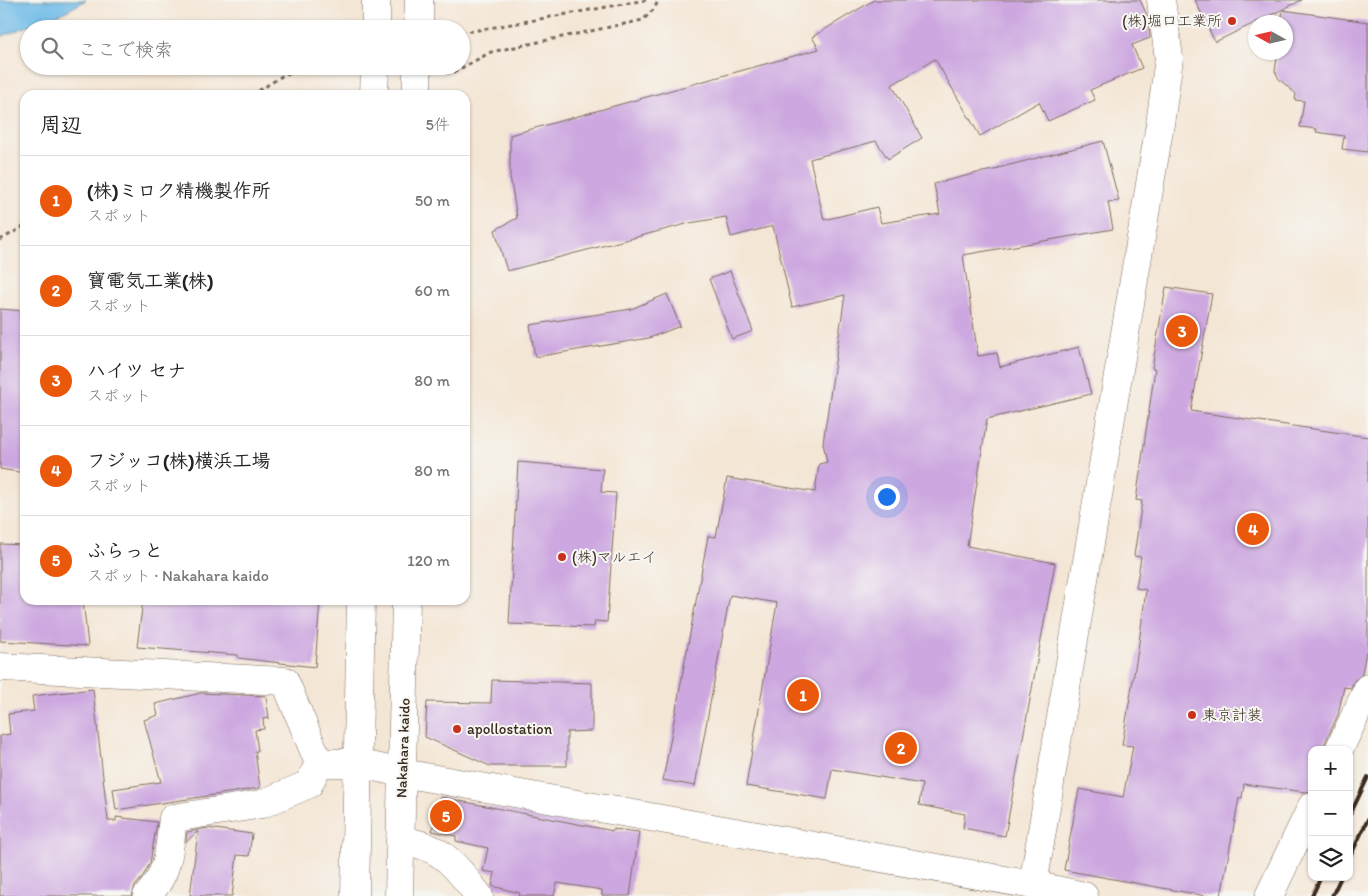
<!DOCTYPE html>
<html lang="ja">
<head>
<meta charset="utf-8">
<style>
	body { margin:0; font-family:Itim,"Klee One",sans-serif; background:#f2f2f2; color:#222 }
	.controls { position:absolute; right:15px; bottom:15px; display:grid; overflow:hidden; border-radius:10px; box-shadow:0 1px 4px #0004 }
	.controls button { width:45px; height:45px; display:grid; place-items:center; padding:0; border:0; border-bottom:1px solid #e0e0e0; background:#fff; color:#222; font:25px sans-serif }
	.compass { position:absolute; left:1248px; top:15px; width:45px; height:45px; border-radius:50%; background:#fff; box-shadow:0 1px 4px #0004; rotate:278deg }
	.you { position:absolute; left:886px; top:496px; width:18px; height:18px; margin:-12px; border:4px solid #fff; border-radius:50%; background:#1a73e8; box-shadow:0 0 0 8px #1a73e833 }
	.badge { display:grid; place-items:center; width:32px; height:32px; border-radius:50%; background:#ea580c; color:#fff; font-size:16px; font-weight:700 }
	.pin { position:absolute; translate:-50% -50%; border:2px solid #fff; box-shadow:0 1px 5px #0006 }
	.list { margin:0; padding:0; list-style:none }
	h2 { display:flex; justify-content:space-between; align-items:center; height:65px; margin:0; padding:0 20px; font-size:21px }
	h2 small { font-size:16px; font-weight:400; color:#767676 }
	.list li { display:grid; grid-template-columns:32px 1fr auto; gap:15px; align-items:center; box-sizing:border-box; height:90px; padding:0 20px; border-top:1px solid #e0e0e0 }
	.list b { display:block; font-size:19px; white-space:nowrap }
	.list p { margin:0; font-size:16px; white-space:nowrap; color:#767676 }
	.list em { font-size:16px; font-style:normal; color:#767676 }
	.icon { flex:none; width:28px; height:28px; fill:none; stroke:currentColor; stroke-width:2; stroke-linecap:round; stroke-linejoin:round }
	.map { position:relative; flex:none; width:1368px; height:896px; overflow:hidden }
	.search { position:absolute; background:#fff; box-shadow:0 1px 4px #0004; left:20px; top:20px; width:450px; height:55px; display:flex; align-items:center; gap:12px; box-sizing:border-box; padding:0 18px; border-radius:28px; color:#767676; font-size:19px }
	.panel { position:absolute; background:#fff; box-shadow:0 1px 4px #0004; left:20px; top:90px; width:450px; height:515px; border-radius:15px }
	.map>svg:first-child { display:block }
</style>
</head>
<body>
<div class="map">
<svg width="1368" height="896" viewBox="0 0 1368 896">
	<rect width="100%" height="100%" fill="#f6f6f2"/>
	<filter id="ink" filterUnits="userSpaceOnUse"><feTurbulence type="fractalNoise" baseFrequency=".02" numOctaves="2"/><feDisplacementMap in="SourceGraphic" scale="10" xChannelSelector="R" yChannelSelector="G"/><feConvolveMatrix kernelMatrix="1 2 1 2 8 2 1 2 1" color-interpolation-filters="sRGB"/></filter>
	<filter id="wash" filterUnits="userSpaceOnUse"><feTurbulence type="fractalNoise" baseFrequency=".0096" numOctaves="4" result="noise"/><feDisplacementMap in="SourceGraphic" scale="20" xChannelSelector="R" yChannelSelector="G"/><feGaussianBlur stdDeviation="1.12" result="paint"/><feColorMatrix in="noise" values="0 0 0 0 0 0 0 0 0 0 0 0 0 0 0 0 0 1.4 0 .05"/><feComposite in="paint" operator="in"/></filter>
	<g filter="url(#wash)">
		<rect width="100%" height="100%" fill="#f4e6d5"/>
		<path fill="#6dbae7" stroke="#547282" d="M 0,0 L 86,0 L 67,11 L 0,37 Z"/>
		<g id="blocks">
			<path fill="#cda8e0" d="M 874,0 L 1140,0 L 1148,17 L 1150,38 L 1132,45 L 1142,68 L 1090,90 L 1095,100 L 1048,121 L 1039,102 L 980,136 L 935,59 L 892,85 L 922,138 L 888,159 L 876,141 L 810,159 L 824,220 L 877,207 L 881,223 L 940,214 L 934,184 L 977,173 L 999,169 L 998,168 L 1103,141 L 1119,201 L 1108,202 L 1113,229 L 963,255 L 978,356 L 997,353 L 1000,367 L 1079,347 L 1091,394 L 987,419 L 967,546 L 1055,563 L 1005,836 L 963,828 L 965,814 L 919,805 L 922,784 L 832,769 L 827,799 L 746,786 L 777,603 L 730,595 L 695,786 L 663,780 L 708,536 L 716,537 L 727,478 L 815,492 L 819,464 L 827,462 L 823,443 L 845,295 L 792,307 L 773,226 L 731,237 L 726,217 L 690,223 L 507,271 L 495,230 L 517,218 L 510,176 L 510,135 L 819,49 L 812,37 Z
				M 1195,0 L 1302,0 L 1215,42 Z
				M 1283,10 L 1368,22 L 1368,152 L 1342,149 L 1344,136 L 1316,132 L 1317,129 L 1300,127 L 1304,101 L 1295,100 L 1296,94 L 1279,79 L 1275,71 L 1278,52 L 1286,52 L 1286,22 L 1281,22 Z
				M 730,271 L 753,331 L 732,339 L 709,279 Z
				M 1166,287 L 1212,294 L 1191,411 L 1368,437 L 1368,652 L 1366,651 L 1362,674 L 1354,681 L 1351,688 L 1344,687 L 1338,715 L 1325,743 L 1324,750 L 1312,750 L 1312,791 L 1305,792 L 1244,784 L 1242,798 L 1239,798 L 1221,896 L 1206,896 L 1064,870 L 1079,789 L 1123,797 L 1133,746 L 1122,745 L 1138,650 L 1146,590 L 1136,588 L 1141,557 L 1134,556 L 1142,501 L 1136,500 L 1155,369 L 1152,368 Z
				M 667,294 L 680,326 L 649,338 L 535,357 L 530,325 L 631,309 Z
				M 0,309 L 25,311 L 25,473 L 0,469 Z
				M 518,462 L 603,469 L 601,492 L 616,493 L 607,622 L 595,621 L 594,627 L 509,624 Z
				M 0,544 L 25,545 L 25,600 L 83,600 L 88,646 L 0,641 Z
				M 143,600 L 320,600 L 315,667 L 238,658 L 238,655 L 137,647 Z
				M 492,680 L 592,683 L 592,731 L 567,732 L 567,766 L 490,766 L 425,737 L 427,702 L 491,703 Z
				M 93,689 L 108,821 L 116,821 L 116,817 L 157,822 L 150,863 L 142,878 L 135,886 L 132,896 L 0,896 L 0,736 L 10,734 L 8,714 L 34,711 L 32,696 Z
				M 201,693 L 266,696 L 269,718 L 263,719 L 264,729 L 255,730 L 258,751 L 255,751 L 260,788 L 116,810 L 113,789 L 161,782 L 144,720 L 158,715 L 155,704 Z
				M 440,797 L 613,831 L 613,829 L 639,832 L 630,896 L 602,896 L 602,890 L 557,883 L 554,896 L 519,896 L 520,893 L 492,886 L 495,873 L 483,871 L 488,848 L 456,841 L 456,836 L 432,831 Z
				M 208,828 L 252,834 L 249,856 L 237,855 L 232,896 L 190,896 L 198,831 L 186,842 L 187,832 Z"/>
		</g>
	</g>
	<g filter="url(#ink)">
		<use href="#blocks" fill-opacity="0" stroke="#7c6c5e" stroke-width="1"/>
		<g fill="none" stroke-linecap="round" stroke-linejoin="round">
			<defs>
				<path id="street" d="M 0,667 L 285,681 L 319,763
					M 1339,750 L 1368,688
					M 400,841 C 441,844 456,866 479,896
					M 1033,885 L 1160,124 L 1169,58 L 1161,0
					M 147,896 C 170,872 169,849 173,818 L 262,804 L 309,784 L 319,763 L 357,763 L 402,773 L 1033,885 L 1084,896
					M 1269,896 L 1312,806"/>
				<path id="primary" d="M 376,29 L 376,0
					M 419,29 L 419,0
					M 374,95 L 375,66
					M 417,95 L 417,66
					M 355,896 L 361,600
					M 399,896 L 406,600"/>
			</defs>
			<use href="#street" stroke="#7c6c5e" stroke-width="29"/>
			<use href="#primary" stroke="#7c6c5e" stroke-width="29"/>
			<path stroke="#7c6c5e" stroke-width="3" stroke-dasharray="4 4" stroke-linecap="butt" d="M 461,33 L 646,0
				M 446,73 L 454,72 L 491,52 L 643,20 L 655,8 L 658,0
				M 252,95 L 282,76 L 310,66
				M 0,240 L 25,226"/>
			<use href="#street" stroke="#fff" stroke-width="28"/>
			<use href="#primary" stroke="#fff" stroke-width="28"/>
			<path stroke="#3b2a1e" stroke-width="4" d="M 1349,817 L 1368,777
				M 1349,859 L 1368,819
				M 1312,896 L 1321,877
				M 1332,896 L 1341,877"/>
		</g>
	</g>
	<g fill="#c8321e" stroke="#f6f6f2" stroke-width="2">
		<circle cx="1232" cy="21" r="5"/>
		<circle cx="562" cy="557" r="5"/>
		<circle cx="1192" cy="715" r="5"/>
		<circle cx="457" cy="729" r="5"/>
	</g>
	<g text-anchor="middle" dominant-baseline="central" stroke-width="4" stroke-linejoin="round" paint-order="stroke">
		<g font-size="15" fill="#3b2a1e" stroke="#f6f6f2" text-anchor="start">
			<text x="1222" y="21" text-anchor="end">(株)堀口工業所</text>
			<text x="572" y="557">(株)マルエイ</text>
			<text x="1202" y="715">東京計装</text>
			<text x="467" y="729">apollostation</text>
		</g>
		<g font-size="15" fill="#3b2a1e" stroke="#f6f6f2">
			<text transform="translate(403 748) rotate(-88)">Nakahara kaido</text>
		</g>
	</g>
</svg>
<div class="controls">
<button>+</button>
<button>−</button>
<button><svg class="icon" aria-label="layers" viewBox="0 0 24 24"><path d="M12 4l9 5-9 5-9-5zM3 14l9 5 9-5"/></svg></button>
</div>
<svg class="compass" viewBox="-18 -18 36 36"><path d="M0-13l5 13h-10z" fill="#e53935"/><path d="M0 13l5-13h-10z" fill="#767676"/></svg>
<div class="you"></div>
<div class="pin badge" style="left:803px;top:695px">1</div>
<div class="pin badge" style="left:901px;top:748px">2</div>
<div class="pin badge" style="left:1182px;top:331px">3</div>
<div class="pin badge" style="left:1253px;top:529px">4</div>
<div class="pin badge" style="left:446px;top:816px">5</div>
<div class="search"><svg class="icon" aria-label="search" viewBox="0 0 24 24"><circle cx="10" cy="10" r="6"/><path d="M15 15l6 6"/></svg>ここで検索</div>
<section class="panel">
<h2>周辺<small>5件</small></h2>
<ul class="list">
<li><span class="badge">1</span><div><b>(株)ミロク精機製作所</b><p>スポット</p></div><em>50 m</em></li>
<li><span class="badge">2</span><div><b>寶電気工業(株)</b><p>スポット</p></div><em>60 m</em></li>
<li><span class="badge">3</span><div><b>ハイツ セナ</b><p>スポット</p></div><em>80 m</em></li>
<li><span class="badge">4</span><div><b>フジッコ(株)横浜工場</b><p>スポット</p></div><em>80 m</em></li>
<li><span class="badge">5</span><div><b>ふらっと</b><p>スポット · Nakahara kaido</p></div><em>120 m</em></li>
</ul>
</section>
</div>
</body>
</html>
